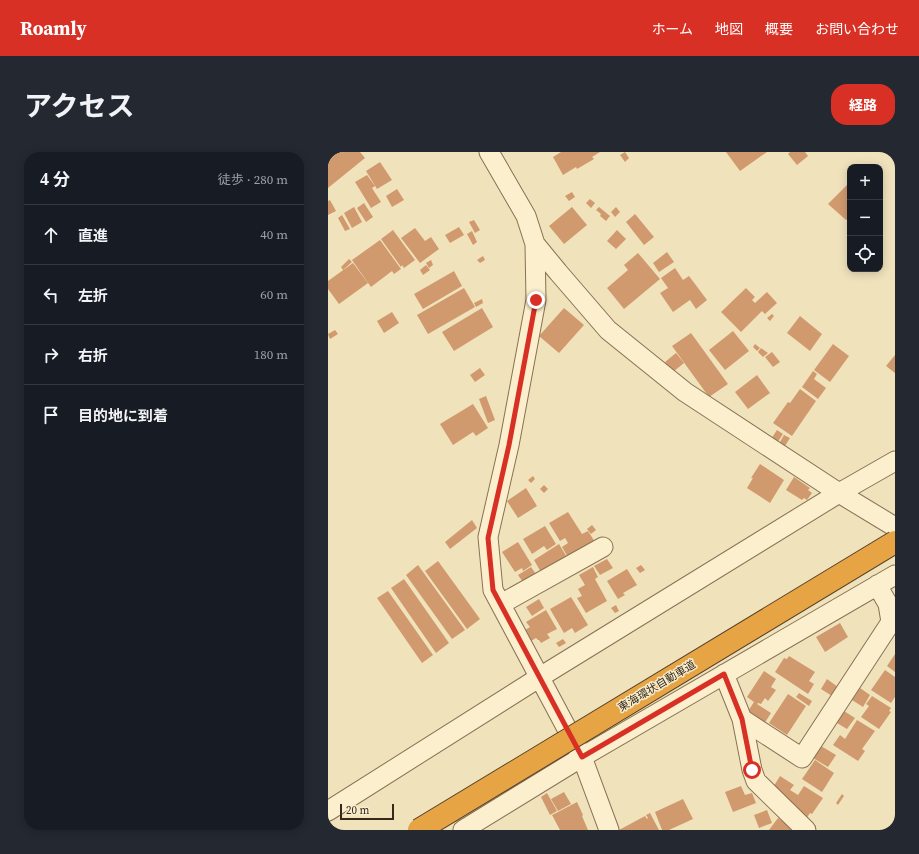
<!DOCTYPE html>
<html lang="ja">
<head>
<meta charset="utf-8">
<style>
	body { margin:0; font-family:"Source Serif 4","Noto Sans JP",serif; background:#242831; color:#f1f3f6 }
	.controls { position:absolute; right:12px; top:12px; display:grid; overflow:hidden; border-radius:8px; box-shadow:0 2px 10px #0003 }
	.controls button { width:36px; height:36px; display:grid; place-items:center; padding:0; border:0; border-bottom:1px solid #363941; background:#171b24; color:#f1f3f6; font:20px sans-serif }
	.scale { position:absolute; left:12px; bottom:10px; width:54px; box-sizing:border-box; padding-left:4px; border:2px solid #36281a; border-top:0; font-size:11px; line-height:14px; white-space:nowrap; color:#36281a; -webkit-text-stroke:3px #f7eccb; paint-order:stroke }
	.stop { position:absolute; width:12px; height:12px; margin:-9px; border:3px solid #d93025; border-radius:50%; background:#fff }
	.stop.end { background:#d93025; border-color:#fff; box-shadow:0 1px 4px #0008 }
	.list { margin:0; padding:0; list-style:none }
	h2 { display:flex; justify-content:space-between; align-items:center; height:52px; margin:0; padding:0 16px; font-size:17px }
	h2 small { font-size:13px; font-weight:400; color:#9ea1a6 }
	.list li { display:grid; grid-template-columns:26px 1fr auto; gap:12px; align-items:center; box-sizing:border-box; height:60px; padding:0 16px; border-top:1px solid #363941 }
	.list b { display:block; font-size:15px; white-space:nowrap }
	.list em { font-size:13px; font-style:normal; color:#9ea1a6 }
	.icon { flex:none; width:22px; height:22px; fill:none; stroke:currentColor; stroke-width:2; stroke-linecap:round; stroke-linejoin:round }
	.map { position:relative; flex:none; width:567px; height:678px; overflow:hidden; border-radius:16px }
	header { display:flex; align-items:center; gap:24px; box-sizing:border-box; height:56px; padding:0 20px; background:#d93025; color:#fff }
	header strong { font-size:19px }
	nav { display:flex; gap:22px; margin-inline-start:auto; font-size:14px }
	.intro { display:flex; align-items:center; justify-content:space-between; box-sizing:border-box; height:96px; padding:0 24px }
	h1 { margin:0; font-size:28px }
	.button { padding:10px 18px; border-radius:16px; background:#d93025; color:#fff; font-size:14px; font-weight:700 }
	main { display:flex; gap:24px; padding:0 24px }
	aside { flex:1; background:#171b24; border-radius:16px; box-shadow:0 2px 10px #0003 }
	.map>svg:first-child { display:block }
</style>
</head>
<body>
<header>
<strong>Roamly</strong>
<nav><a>ホーム</a><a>地図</a><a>概要</a><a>お問い合わせ</a></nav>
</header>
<div class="intro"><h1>アクセス</h1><a class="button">経路</a></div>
<main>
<aside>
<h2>4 分<small>徒歩 · 280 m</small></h2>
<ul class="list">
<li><svg class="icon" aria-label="ahead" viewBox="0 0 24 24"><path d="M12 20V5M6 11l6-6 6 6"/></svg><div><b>直進</b></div><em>40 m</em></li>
<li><svg class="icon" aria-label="left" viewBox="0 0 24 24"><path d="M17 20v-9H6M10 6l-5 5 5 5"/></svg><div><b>左折</b></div><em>60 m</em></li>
<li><svg class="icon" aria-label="right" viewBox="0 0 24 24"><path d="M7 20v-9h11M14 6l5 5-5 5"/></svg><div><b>右折</b></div><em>180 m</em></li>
<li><svg class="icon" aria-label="arrive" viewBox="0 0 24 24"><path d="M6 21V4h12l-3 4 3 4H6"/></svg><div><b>目的地に到着</b></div></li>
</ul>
</aside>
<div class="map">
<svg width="567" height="678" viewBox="0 0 567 678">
	<rect width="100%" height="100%" fill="#f0e2bb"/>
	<path fill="#d19a6e" d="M 1,0 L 3,1 L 5,0 L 32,0 L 37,6 L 0,36 L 0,1 Z
		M 233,0 L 272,0 L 264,5 L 266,7 L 249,17 L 248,15 L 235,23 L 225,5 Z
		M 297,0 L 301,6 L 297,10 L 292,3 Z
		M 398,0 L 439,0 L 412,19 Z
		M 462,0 L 477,0 L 480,4 L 469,13 L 460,2 Z
		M 52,10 L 64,28 L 49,37 L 38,19 Z
		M 39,23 L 47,34 L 44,36 L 53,50 L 43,56 L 27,30 Z
		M 522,30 L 522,64 L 518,68 L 500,52 Z
		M 69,37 L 76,48 L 64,55 L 58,44 Z
		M 244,40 L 247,45 L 241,49 L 237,44 Z
		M 262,47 L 267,51 L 263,56 L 258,51 Z
		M 2,48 L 8,59 L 0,63 L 0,49 Z
		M 36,51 L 45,65 L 38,70 L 29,56 Z
		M 26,55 L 34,70 L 24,76 L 16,61 Z
		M 244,55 L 259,73 L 236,92 L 221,74 Z
		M 271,55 L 282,64 L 278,69 L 272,64 L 273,62 L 268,58 Z
		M 288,55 L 292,60 L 287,65 L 283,60 Z
		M 307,62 L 326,85 L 316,93 L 298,70 Z
		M 14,63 L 22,77 L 17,79 L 10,66 Z
		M 146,68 L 152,78 L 147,81 L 141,70 Z
		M 131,75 L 136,83 L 122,91 L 117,83 Z
		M 87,76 L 97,89 L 103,85 L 111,97 L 92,111 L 73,86 Z
		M 65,78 L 87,108 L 76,116 L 74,113 L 73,115 L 53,87 Z
		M 289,78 L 298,87 L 288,97 L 279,89 Z
		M 144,79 L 149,90 L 145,93 L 139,82 Z
		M 52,88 L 73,117 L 66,122 L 64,119 L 43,135 L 24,108 Z
		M 339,100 L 346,110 L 331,120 L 325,111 Z
		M 310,101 L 332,127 L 296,157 L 279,136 L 300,118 L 296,113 Z
		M 155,104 L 157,108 L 152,111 L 149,108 Z
		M 21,107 L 24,110 L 15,118 L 13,115 Z
		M 103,108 L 105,113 L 101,116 L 98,111 Z
		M 25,111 L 40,131 L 11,152 L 0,137 L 0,129 Z
		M 98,113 L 102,118 L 95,123 L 92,118 Z
		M 347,116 L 355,128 L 361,124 L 379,148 L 368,157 L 362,148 L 345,160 L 332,141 L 340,136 L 333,126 Z
		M 126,119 L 134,134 L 95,157 L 86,142 Z
		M 136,136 L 147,155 L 100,182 L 89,163 Z
		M 418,136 L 427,145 L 424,148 L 427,151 L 439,140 L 449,151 L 437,162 L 434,159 L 413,180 L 393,160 Z
		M 154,147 L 155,151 L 148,155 L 146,151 Z
		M 154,156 L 165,175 L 126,199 L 114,180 Z
		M 236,156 L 256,173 L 231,201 L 211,184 Z
		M 64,160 L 71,171 L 56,181 L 49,169 Z
		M 444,162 L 446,164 L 442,169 L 439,166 Z
		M 472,164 L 494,182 L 482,199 L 459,181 Z
		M 7,178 L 10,182 L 2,187 L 0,182 Z
		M 405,179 L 421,199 L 397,218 L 381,198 Z
		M 363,181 L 400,232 L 381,245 L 344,194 Z
		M 427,192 L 432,196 L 429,199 L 425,195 Z
		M 505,192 L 521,204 L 502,230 L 486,218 Z
		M 433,196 L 440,201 L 435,205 L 430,200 Z
		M 444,200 L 452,210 L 445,215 L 437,205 Z
		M 348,201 L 356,211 L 345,220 L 337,210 Z
		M 567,203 L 567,221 L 558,214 Z
		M 152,216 L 157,223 L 147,230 L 142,223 Z
		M 485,219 L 489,222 L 486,227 L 498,236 L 490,247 L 474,235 Z
		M 429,223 L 442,241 L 420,257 L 407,240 Z
		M 472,237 L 488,249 L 464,284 L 445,271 L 460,250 L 462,251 Z
		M 158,244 L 167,268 L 160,271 L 151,247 Z
		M 145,252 L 160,276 L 148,284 L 145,280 L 125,293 L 112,272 Z
		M 449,278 L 455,282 L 447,294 L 441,290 Z
		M 456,283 L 462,286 L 457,294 L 452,290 Z
		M 432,312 L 456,328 L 442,351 L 419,336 L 425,326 L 423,326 Z
		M 205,324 L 207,327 L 203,331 L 200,328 Z
		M 466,325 L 482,336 L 480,338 L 484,341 L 479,348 L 476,346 L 474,348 L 458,338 Z
		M 216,333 L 220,337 L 216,341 L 212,337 Z
		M 198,336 L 209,354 L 190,366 L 179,349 Z
		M 240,360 L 254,382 L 260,379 L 267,390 L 241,407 L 234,395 L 240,391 L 237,386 L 232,389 L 221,371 Z
		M 144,368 L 149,376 L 122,397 L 117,390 Z
		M 264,373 L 268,378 L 263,382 L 259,377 Z
		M 217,374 L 228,392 L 219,398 L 216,394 L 204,402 L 195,387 Z
		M 190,390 L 204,413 L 195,419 L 194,416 L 187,420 L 174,400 Z
		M 231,392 L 240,407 L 214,422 L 206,408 Z
		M 279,407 L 285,416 L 272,423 L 266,414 Z
		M 110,409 L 152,467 L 139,477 L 97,419 Z
		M 90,413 L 137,478 L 124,487 L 78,423 Z
		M 313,413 L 317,418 L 312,421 L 308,416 Z
		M 203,415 L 210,425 L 197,433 L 190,423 Z
		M 265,415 L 270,425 L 267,427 L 279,449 L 258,461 L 249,446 L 254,444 L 250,437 L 262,430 L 257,433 L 251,423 Z
		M 299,417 L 309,433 L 295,441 L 297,443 L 290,447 L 279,429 Z
		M 76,427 L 121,491 L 108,501 L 63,436 Z
		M 60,439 L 105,503 L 94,511 L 49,446 Z
		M 243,445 L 260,473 L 247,481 L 244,476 L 236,481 L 222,457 Z
		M 211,447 L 216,456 L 204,464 L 198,455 Z
		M 288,453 L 291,459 L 287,461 L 283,456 Z
		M 218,458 L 229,477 L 219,482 L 222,486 L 213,491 L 211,488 L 210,488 L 208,486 L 203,489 L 197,478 L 202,475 L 198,470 Z
		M 512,471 L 520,485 L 497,500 L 488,485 Z
		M 235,487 L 238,491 L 231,495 L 228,491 Z
		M 567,502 L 567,520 L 559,514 Z
		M 461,504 L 487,520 L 481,529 L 486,532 L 480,542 L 447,520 L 456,506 L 459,507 Z
		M 557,518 L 567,525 L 567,545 L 563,551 L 543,538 Z
		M 436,519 L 448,527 L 443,535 L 448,538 L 440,549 L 437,546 L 433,552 L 430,551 L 429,552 L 443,561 L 436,572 L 424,564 L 420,559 L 426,550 L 419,545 Z
		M 499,527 L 510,535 L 504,544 L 493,537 Z
		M 532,536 L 542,543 L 535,555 L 524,548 Z
		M 471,541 L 484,549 L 481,554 L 468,545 Z
		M 460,542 L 478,554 L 459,583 L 441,571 Z
		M 544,544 L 563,556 L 561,559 L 563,560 L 551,577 L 533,565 L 541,554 L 538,552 Z
		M 516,559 L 527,566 L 519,577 L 509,571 Z
		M 529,568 L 547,579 L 534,597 L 537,599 L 530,609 L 505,593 L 512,583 L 517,587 Z
		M 493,594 L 508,603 L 500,615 L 485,606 Z
		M 487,608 L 506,621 L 494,640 L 474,627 Z
		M 452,624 L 466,633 L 462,638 L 470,643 L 476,634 L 495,646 L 484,662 L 482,661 L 478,667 L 463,654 L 464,651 L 444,637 Z
		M 413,634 L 417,643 L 424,641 L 428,651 L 405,660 L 397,640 Z
		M 236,640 L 243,652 L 230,659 L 223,647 Z
		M 219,641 L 229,659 L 222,663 L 213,645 Z
		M 514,642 L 516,644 L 510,653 L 508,651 Z
		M 355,647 L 365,667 L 341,678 L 334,678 L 327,660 Z
		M 249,650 L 255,663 L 254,664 L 260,678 L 232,678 L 224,663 L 230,660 L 231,663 L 230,660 Z
		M 439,658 L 444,671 L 431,676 L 426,663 Z
		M 322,661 L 331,678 L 291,678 L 317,664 L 319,667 L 320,666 L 318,663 Z
		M 450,666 L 467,678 L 441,678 Z"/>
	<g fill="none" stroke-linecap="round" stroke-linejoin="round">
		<defs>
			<path id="street" d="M 161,0 L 198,64 L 207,92 L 208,148 L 181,293 L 160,385 L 165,438 L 254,605 L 281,678
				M 207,92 L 230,120 L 280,178 L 357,240 L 511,341 L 567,375
				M 173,452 L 275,395
				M 396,522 L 414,567 L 474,606 L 563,470 L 560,452 L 549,433
				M 414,567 L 424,618 L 428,629 L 478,678
				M 0,659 L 212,525 L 511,341 L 567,309
				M 135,678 L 254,605 L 567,423"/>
		</defs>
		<use href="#street" stroke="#887154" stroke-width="21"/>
		<use href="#street" stroke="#fbefce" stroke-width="19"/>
		<defs>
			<path id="highway-bridge" d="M 91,678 L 567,390"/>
		</defs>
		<use href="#highway-bridge" stroke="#553f29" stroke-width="24" stroke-linecap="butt"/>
		<use href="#highway-bridge" stroke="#e6a445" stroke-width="22"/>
	</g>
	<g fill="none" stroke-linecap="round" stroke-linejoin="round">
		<path stroke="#d93025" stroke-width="5" d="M 208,148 L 181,293 L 160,386 L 165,438 L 254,605 L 396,522 L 414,567 L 424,618"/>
	</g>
	<g text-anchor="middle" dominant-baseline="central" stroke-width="3" stroke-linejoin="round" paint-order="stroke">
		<g font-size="11" fill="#36281a" stroke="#f7eccb">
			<text transform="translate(329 534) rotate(-31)">東海環状自動車道</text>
		</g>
	</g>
</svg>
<div class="controls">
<button>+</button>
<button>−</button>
<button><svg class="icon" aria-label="locate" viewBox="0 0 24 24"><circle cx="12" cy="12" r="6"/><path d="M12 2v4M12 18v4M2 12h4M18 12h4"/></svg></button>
</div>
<div class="scale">20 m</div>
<div class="stop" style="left:424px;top:618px"></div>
<div class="stop end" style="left:208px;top:148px"></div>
</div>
</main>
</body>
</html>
